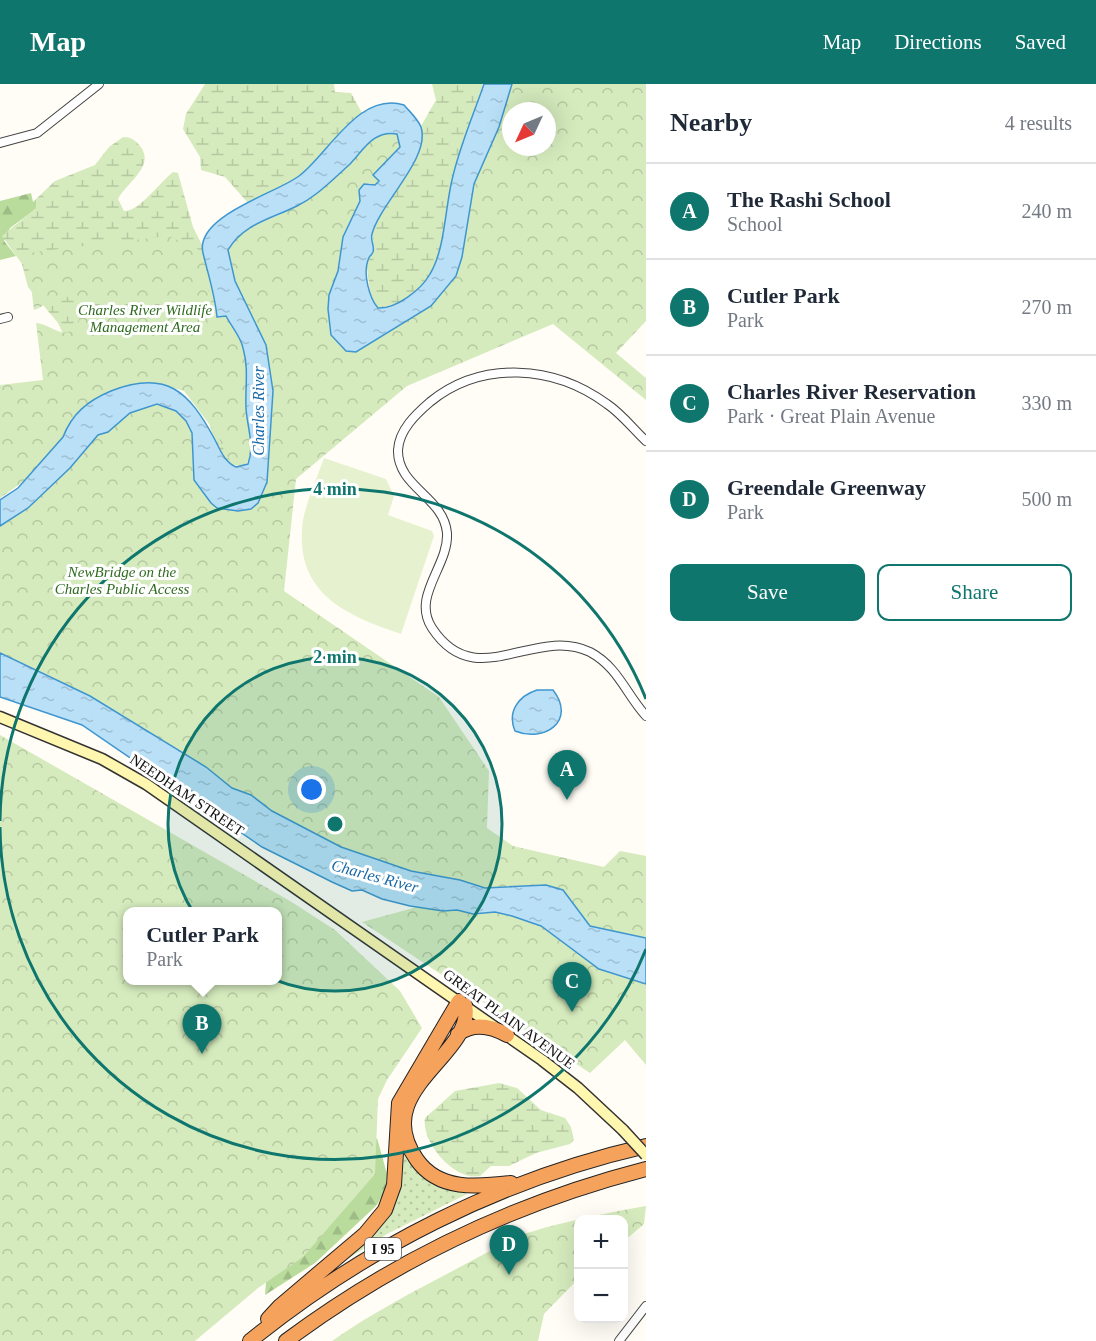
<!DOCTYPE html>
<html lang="en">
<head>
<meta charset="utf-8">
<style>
	body { margin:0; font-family:"Times New Roman",serif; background:#f2f2f3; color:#1f2937 }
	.controls { position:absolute; right:18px; bottom:18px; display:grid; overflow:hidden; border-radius:12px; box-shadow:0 6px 24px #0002 }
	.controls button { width:54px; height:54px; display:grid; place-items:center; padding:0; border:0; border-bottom:2px solid #e0e1e3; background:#fff; color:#1f2937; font:30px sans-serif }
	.compass { position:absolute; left:502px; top:18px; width:54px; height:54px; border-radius:50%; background:#fff; box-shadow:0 6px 24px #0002; rotate:226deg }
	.you { position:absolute; left:312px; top:706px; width:21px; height:21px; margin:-15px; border:4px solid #fff; border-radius:50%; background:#1a73e8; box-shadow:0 0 0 9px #1a73e833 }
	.badge { display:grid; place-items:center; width:39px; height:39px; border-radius:50%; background:#0f766e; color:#fff; font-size:20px; font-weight:700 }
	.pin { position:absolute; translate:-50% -50px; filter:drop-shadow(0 2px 3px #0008) }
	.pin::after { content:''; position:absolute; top:32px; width:21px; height:18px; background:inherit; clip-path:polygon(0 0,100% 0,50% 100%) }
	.popup { position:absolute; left:123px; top:823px; width:159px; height:78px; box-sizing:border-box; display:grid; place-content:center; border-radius:12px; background:#fff; filter:drop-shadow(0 2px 4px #0005); font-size:20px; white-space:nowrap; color:#747a83 }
	.popup b { font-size:22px; color:#1f2937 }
	.popup::after { content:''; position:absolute; left:50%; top:100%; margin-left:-12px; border:12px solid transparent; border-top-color:#fff }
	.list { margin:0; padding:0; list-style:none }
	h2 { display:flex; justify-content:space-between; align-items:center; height:78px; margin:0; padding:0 24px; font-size:26px }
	h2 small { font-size:20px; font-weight:400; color:#747a83 }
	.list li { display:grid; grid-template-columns:39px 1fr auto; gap:18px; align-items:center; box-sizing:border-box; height:96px; padding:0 24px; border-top:2px solid #e0e1e3 }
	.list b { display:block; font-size:22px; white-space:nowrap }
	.list p { margin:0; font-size:20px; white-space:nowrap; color:#747a83 }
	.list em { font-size:20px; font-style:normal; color:#747a83 }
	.actions { display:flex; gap:12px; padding:18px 24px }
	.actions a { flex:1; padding:14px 0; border:2px solid #0f766e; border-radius:12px; text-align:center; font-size:21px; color:#0f766e }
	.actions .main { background:#0f766e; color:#fff }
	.map { position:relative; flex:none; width:646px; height:1257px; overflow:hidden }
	header { display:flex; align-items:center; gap:36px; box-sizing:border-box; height:84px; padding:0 30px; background:#0f766e; color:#fff }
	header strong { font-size:28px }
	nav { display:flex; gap:33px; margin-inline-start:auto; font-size:21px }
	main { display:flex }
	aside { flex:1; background:#fff }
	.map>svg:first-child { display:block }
</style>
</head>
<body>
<header>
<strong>Map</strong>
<nav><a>Map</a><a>Directions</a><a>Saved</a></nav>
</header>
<main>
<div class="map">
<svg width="646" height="1257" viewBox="0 0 646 1257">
	<defs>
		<pattern id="grass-dots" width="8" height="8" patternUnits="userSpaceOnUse" patternTransform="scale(1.5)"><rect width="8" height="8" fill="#d5ebbd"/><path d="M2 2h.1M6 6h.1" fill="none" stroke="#b6c8a1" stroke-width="1.8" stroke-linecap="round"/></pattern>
		<pattern id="forest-firs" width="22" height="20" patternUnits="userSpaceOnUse" patternTransform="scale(1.5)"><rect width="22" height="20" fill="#b9dc9c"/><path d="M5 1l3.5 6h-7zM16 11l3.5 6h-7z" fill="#9ebc85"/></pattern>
		<pattern id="wetland-marsh" width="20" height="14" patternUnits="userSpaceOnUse" patternTransform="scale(1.5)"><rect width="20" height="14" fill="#d5ebbd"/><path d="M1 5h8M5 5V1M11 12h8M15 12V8" fill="none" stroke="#b6c8a1"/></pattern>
		<pattern id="park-crowns" width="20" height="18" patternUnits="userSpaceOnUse" patternTransform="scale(1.5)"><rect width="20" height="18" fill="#d5ebbd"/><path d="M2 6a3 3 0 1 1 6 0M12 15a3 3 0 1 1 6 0" fill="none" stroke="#b6c8a1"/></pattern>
		<pattern id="water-ripples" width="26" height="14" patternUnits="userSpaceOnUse" patternTransform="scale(1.5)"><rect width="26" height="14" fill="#b9e0f7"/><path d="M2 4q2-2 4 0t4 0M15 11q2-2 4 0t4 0" fill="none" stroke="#9ebfd3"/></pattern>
	</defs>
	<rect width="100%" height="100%" fill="#fffdf5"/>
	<path fill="url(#grass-dots)" d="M 400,1050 L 414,1078 L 467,1110 L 387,1150 L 349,1174 L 347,1171 L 381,1141 Z"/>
	<path fill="url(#forest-firs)" d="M 31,109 L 33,118 L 36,115 L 37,124 L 10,144 L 4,157 L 16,172 L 0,176 L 0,117 Z
		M 377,1054 L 387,1090 L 385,1106 L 377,1121 L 315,1179 L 265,1211 L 266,1198 Z"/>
	<path fill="url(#wetland-marsh)" d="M 205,0 L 334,0 L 335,8 L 351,9 L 362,29 L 299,92 L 288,101 L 248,119 L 225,93 L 201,86 L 200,73 L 183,45 L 186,30 Z
		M 432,0 L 483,0 C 473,32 459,64 452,96 C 445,125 445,165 430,190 C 421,206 396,225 378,224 L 371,215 L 367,184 L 367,177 L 374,165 L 372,150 L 382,128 L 416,73 L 422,55 L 421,42 L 436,16 Z
		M 123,53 C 131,53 135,56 140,62 C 156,82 127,98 118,115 L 124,127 C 139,128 161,97 173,88 L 178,89 L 193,143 L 203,163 L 217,232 L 250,345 L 251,371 L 244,382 L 233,381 C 213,364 207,338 206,313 L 68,260 L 58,239 L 28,203 L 22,180 L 2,152 L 36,124 L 36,115 L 55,97 L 95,81 L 109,63 Z
		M 499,999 L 517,1004 L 541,1026 L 565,1034 L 571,1043 L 574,1056 L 570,1060 L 536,1069 L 509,1082 L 491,1082 L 480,1092 C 454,1097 421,1058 425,1034 L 455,1007 Z"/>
	<path fill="url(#park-crowns)" fill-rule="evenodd" d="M 512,0 L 646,0 L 646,237 L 616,269 L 646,294 L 646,316 L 553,240 L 407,302 L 296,395 L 284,507 L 439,613 L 489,687 L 487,744 L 513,762 L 604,783 L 620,767 L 646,772 L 646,854 L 590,842 L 563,806 L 485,804 L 460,796 L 411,787 L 341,763 L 272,727 L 251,711 L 232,704 L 206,683 L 90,612 L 0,569 L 0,442 L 28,424 L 70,384 L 98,351 L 108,348 L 130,329 L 157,320 L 176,327 L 186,337 L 192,349 L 194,396 L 218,424 L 238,427 L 251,424 L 262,413 L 269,371 L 269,338 L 273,314 L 266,261 L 235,197 L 228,166 L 239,149 L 247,144 L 279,131 L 313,112 L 374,54 L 389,48 L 398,50 L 400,63 C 394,75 380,80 374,91 L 380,97 L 375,101 L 369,99 L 343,153 L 338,187 L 329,211 L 329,240 L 356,268 L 431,222 L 456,192 L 462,173 L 474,100 L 499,43 ZM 511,27 L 547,27 L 547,63 L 511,63 Z
		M 168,152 L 204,168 L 209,218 L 212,223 L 226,229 L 239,248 L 248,276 L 252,367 L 249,376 L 243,382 L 231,379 L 216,349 L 184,307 L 159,300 L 125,303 L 99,314 L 30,393 L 0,414 L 0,301 L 43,296 L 36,239 C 51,239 69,264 80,233 L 76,218 L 64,211 C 49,211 46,223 34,226 L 27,169 Z
		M 0,651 L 290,817 L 335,846 L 400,907 L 422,944 L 387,996 L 378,1015 L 375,1090 L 303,1173 L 258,1204 L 195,1257 L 0,1257 ZM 127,828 L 277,828 L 277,896 L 127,896 Z
		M 417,823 L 443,827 L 457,826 L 473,830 L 495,828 L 512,832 L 541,842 L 599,885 L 646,900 L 646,981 L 625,956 L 590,989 L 362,838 Z
		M 646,1122 L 644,1140 L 624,1157 L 624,1136 L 578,1136 L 578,1195 L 544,1230 L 538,1257 L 332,1257 C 382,1222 435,1197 488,1168 C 497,1164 503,1157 512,1154 C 555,1139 601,1130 646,1122 Z"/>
	<path fill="#e6f2cf" d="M 324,374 L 386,395 L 394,412 L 388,431 L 432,447 L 434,452 L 401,550 C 344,531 293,508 303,436 C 307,416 317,394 324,374 Z"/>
	<path fill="url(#water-ripples)" stroke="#3f96cf" stroke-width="1.5" d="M 484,0 L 512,0 L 499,43 L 474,100 L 462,173 L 456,192 L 431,222 L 356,268 L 346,267 L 331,251 L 328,225 L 329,211 L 338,187 L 343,153 L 360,117 L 359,106 L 364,100 L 375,101 L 379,97 L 373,91 L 400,63 L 397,50 C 374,46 364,65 350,80 C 339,90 328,101 316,110 C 286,134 247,133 228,166 L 235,197 L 266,261 L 273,307 L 267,398 L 258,419 L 251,425 L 238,427 L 217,424 L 211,419 L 194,396 L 192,349 L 186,337 L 176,327 L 157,320 L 130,329 L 108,348 L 98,351 L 70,384 L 28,424 L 0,442 L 0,416 L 18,404 L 63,353 C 72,330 87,317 111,307 C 167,285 189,308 214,354 C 220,365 224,378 236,383 L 248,380 C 255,361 247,343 246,324 C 245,303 249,285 243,264 C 241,253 231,242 226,232 L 217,233 C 215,211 208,190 203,169 C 194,132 277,109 299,92 C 329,69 359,7 404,21 C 409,27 418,35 421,43 C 431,74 380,119 372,150 C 370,157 375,162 373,168 C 370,174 370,170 368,176 C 363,189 369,214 378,224 C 396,225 421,206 430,190 C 445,165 445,125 452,96 C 459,64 473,32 484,0 Z
		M 0,569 L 90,612 L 206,683 L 232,704 L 251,711 L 272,727 L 341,763 L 411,787 L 460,796 L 485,804 L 546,801 L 563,806 L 590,842 L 646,854 L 646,900 L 599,885 L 541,842 L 512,832 L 495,828 L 473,830 L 457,826 L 443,827 L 410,822 L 382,815 L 362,806 L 352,807 L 332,798 L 262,763 L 217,732 L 214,724 L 189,705 L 142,682 L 82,641 L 0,613 Z
		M 537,606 L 553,606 C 577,637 544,659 515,647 C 507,628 518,612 537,606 Z"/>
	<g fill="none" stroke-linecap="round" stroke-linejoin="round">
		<defs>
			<path id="street" d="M 0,59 L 37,49 L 99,0
				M 0,235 L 8,233
				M 646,357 C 633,345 622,330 607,320 C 554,281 482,276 430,318 C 416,330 399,346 398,366 C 397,403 444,413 447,449 C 449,482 411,512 432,544 C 476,611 534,541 590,568 C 618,583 626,610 646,632
				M 619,1257 L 646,1222"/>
			<path id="secondary" d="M 0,633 L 102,675 L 146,700 L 542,976 L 578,1004 L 623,1046"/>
			<path id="highway" d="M 465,921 C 476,971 367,1006 417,1076 C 439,1107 477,1103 511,1099
				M 458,950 C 474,938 491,942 507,951
				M 268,1235 L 280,1222 L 365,1150 L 385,1126 L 394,1101 L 399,1019 L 459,917
				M 250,1257 C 365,1164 501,1095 646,1062
				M 286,1257 C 395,1176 514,1119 646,1085"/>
		</defs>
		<use href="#street" stroke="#444" stroke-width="10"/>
		<use href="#secondary" stroke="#333" stroke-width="13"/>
		<use href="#highway" stroke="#222" stroke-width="16"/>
		<use href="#street" stroke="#fff" stroke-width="8"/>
		<use href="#secondary" stroke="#fff6b0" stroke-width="10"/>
		<use href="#highway" stroke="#f5a25d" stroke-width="14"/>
		<defs>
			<path id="secondary-bridge" d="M 623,1046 L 646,1071"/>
		</defs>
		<use href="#secondary-bridge" stroke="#333" stroke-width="13" stroke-linecap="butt"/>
		<use href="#secondary-bridge" stroke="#fff6b0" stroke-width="10"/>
	</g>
	<circle cx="335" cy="740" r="167" fill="#0f766e" fill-opacity=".12"/>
	<g fill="none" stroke="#0f766e" stroke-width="3">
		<circle cx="335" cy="740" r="167"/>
		<path d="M646 865A335 335 0 0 1 0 743M0 737A335 335 0 0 1 646 615"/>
	</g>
	<g text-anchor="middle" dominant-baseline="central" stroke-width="6" stroke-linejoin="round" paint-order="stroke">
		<rect fill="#fff" stroke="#585858" stroke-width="1.5" x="365" y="1154" width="36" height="22" rx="4.5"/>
		<g font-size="14" font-weight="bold" fill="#111">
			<text x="383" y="1165">I 95</text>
		</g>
		<g font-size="15" font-style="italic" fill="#2f6b1f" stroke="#fff">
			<text x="145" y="226">Charles River Wildlife<tspan x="145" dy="17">Management Area</tspan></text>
			<text x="122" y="488">NewBridge on the<tspan x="122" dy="17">Charles Public Access</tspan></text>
		</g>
		<g font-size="15" fill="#111" stroke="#fff">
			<text transform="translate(187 711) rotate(34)">NEEDHAM STREET</text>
			<text transform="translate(509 935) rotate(36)">GREAT PLAIN AVENUE</text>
		</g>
		<g font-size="16" font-style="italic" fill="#1768a6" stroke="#fff">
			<text transform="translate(258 327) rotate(-90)">Charles River</text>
			<text transform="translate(375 792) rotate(15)">Charles River</text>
		</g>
	</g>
	<circle cx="335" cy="740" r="9" fill="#0f766e" stroke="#fff" stroke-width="3"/>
	<g font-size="18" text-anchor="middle" font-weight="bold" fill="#0f766e" stroke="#fff" stroke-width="6" stroke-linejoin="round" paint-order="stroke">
		<text x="335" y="411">4 min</text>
		<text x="335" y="579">2 min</text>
	</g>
</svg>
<div class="controls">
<button>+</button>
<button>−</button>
</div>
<svg class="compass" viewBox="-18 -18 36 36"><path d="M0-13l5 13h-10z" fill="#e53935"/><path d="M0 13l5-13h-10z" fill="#747a83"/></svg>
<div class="you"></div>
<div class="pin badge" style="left:567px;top:716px">A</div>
<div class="pin badge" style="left:202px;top:970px">B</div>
<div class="popup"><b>Cutler Park</b>Park</div>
<div class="pin badge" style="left:572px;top:928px">C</div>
<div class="pin badge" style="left:509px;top:1191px">D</div>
</div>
<aside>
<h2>Nearby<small>4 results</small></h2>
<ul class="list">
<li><span class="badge">A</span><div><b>The Rashi School</b><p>School</p></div><em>240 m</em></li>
<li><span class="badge">B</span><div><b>Cutler Park</b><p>Park</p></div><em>270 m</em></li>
<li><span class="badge">C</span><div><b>Charles River Reservation</b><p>Park · Great Plain Avenue</p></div><em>330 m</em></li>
<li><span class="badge">D</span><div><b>Greendale Greenway</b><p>Park</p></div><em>500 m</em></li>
</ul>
<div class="actions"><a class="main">Save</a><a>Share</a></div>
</aside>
</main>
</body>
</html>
